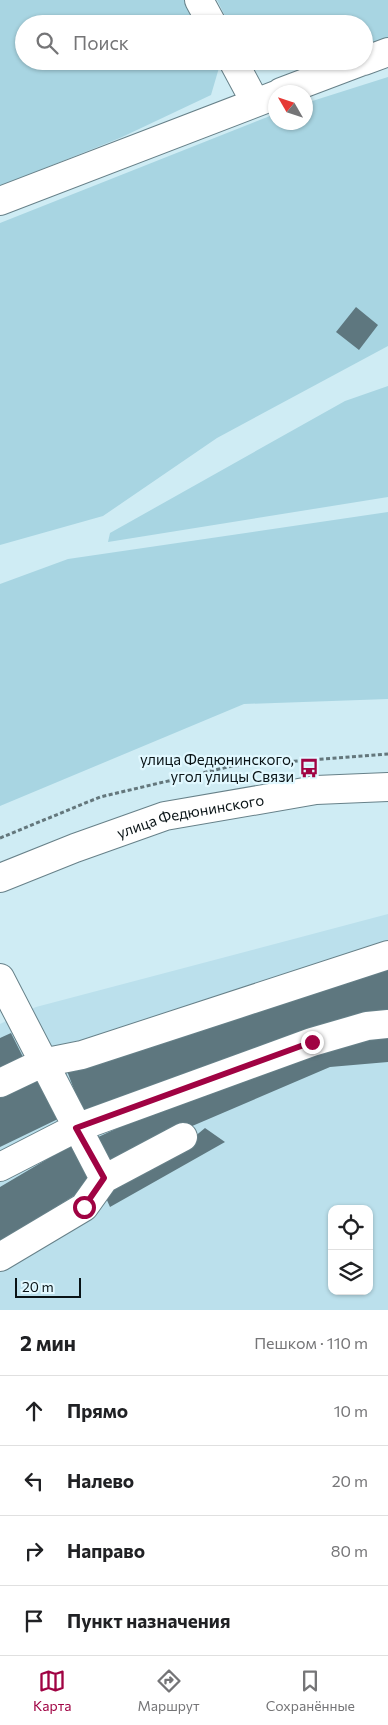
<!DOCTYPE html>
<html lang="ru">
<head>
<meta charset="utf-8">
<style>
	body { margin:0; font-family:Commissioner,sans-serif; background:#f2f2f2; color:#202124 }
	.controls { position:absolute; right:15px; bottom:15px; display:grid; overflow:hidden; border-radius:10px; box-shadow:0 1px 4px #0004 }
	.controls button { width:45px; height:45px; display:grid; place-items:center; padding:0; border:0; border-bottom:1px solid #e0e0e0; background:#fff; color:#202124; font:25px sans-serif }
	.compass { position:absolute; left:268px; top:85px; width:45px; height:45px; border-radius:50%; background:#fff; box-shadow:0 1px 4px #0004; rotate:309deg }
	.scale { position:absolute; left:15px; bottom:12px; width:66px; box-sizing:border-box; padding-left:5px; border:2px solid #091316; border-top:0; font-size:14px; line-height:18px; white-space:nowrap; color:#091316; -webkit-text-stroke:4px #e1f8ff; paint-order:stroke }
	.stop { position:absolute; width:15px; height:15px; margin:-11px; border:4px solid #a00343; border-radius:50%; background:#fff }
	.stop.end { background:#a00343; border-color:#fff; box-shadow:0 1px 5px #0008 }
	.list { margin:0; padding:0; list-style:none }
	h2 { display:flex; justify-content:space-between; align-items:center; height:65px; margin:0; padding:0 20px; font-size:21px }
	h2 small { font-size:16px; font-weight:400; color:#757577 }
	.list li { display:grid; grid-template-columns:32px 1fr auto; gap:15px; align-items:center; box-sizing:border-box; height:70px; padding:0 20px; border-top:1px solid #e0e0e0 }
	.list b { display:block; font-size:19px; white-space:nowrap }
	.list em { font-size:16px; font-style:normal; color:#757577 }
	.icon { flex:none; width:28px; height:28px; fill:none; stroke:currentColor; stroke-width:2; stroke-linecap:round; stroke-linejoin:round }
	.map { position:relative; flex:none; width:388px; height:1310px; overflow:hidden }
	.search { position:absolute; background:#fff; box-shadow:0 1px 4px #0004; left:15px; right:15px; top:15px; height:55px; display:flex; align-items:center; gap:12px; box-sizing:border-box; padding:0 18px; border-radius:28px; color:#757577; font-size:19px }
	.sheet { height:345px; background:#fff }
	nav { display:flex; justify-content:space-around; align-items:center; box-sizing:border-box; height:70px; border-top:1px solid #e0e0e0; background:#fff; font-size:14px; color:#757577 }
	nav a { display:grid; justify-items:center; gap:2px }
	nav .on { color:#a00343 }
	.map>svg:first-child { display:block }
</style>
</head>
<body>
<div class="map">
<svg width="388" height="1310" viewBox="0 0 388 1310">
	<rect width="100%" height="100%" fill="#cfecf4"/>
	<path fill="#bbe0ec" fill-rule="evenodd" d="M 388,914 L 388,1310 L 0,1310 L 0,1024 L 36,1007 ZM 332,1209 L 369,1209 L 369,1291 L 332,1291 Z"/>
	<path fill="#a8d5e2" d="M 0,0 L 196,0 L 209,24 L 24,24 L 24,61 L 221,61 L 211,95 L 120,138 L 0,186 Z
		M 217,0 L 388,0 L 388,44 L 364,50 L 364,24 L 229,24 Z
		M 274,61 L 322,61 L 292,69 Z
		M 388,77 L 388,346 L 217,438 L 103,516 L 0,545 L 0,223 L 275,114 L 276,122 L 306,122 L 306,103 Z
		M 388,386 L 388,497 L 108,542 L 110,533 L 345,401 Z
		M 388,512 L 388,699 L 244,704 L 0,806 L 0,584 L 68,559 Z"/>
	<path fill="#5e777f" d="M 356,307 L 378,325 L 359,350 L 336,332 Z
		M 388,961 L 388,1012 L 84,1116 L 67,1071 Z
		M 11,1033 L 23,1057 L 0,1068 L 0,1038 Z
		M 388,1035 L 388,1062 L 330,1067 L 108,1162 L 96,1138 L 194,1093 L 326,1042 Z
		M 37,1074 L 58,1119 L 0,1147 L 0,1092 Z
		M 205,1128 L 225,1142 L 110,1207 L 102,1189 L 182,1147 Z
		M 71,1145 L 91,1185 L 0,1242 L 0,1187 Z"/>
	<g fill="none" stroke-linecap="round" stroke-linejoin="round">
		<defs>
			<path id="minor" d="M 199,0 L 212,24
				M 233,61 L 255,102
				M 364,61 L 388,52
				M 281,92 L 363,61
				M 0,201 L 276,95
				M 0,978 L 104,1179 L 84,1207 L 0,1257
				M 0,1083 L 42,1063 L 82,1055 L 388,955
				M 0,1167 L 76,1128 L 312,1042 L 367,1026 L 388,1024
				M 104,1179 L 183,1137"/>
			<g id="major">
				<path id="s1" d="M 0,878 L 75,848 L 165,816 L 316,790 L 388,787"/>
			</g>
		</defs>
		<use href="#minor" stroke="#678189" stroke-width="30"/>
		<use href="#major" stroke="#678189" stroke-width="30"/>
		<path stroke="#64777c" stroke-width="3" stroke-dasharray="4 2.5" stroke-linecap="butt" d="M 0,838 L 100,797 L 232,766 L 388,754"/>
		<use href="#minor" stroke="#fff" stroke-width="28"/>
		<use href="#major" stroke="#fff" stroke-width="28"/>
	</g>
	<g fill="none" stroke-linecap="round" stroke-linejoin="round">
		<path stroke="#a00343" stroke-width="6" d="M 84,1207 L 104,1178 L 76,1128 L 312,1042"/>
	</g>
	<defs>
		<symbol id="bus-bare" viewBox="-9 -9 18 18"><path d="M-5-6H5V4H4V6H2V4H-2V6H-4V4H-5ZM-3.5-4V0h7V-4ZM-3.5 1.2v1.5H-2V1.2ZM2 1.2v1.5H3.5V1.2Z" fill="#a00343" stroke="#e1f8ff" stroke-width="2.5" paint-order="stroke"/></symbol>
	</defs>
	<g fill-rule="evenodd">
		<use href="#bus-bare" x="295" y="754" width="28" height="28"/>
	</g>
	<g text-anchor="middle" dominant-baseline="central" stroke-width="4.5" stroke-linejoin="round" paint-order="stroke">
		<g font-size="15" fill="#091316" stroke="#e1f8ff" text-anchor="end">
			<text x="294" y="759">улица Федюнинского,<tspan x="294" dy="17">угол улицы Связи</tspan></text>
		</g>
		<g font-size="15" fill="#091316" stroke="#e1f8ff">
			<text stroke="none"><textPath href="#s1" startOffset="201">улица Федюнинского</textPath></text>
		</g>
	</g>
</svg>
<div class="controls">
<button><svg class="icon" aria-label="locate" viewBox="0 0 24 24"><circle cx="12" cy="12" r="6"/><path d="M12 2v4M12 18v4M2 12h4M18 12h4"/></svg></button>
<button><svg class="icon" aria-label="layers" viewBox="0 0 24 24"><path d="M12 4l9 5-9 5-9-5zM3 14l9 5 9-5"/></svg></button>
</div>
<svg class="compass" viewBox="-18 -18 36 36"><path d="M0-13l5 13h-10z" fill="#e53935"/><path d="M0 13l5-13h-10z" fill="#757577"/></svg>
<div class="scale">20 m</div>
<div class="stop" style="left:84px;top:1207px"></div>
<div class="stop end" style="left:312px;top:1042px"></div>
<div class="search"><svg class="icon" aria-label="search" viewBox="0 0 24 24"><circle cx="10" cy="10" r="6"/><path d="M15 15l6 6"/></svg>Поиск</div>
</div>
<section class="sheet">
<h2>2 мин<small>Пешком · 110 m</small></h2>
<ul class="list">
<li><svg class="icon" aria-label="ahead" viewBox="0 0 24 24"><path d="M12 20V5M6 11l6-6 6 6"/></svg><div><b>Прямо</b></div><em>10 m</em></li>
<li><svg class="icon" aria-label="left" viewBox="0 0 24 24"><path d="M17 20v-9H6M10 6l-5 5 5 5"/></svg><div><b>Налево</b></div><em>20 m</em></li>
<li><svg class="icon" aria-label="right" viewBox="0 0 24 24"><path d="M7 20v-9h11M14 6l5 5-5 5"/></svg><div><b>Направо</b></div><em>80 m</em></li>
<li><svg class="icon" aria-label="arrive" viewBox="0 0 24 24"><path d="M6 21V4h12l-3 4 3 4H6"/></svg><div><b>Пункт назначения</b></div></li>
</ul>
</section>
<nav>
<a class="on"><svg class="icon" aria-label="map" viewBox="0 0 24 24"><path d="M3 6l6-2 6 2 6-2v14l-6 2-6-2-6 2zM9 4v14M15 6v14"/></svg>Карта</a>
<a><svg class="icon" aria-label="directions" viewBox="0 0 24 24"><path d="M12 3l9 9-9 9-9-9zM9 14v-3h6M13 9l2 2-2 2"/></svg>Маршрут</a>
<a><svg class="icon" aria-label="saved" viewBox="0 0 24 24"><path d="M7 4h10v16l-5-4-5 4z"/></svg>Сохранённые</a>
</nav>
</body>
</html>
